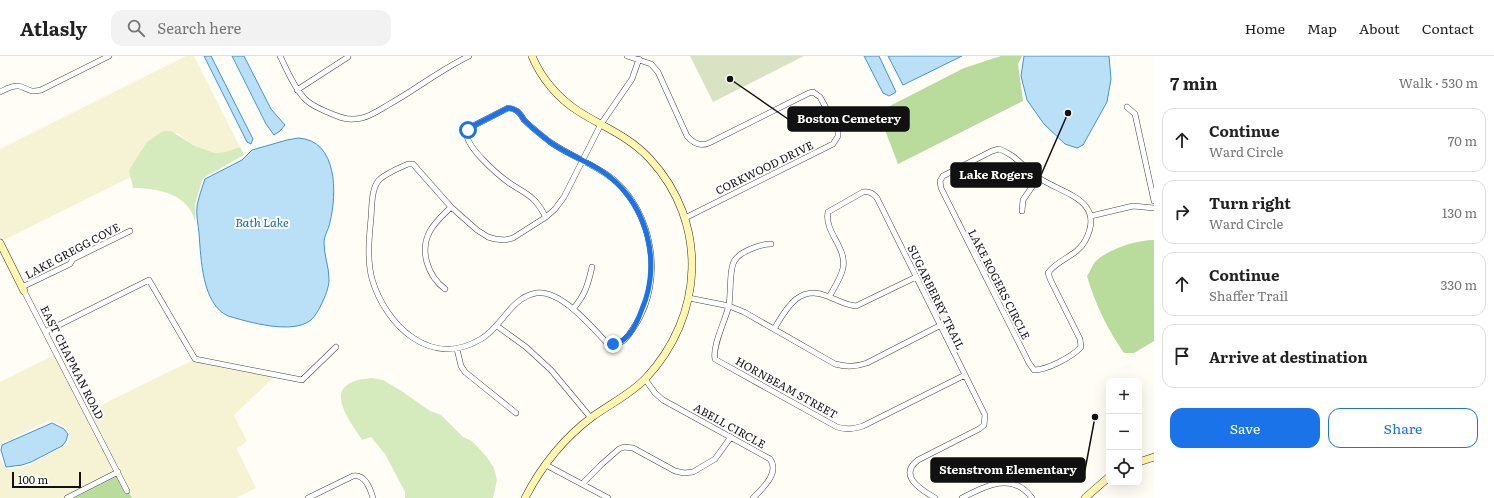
<!DOCTYPE html>
<html lang="en">
<head>
<meta charset="utf-8">
<style>
	body { margin:0; font-family:Literata,serif; background:#f2f2f2; color:#222 }
	.controls { position:absolute; right:12px; bottom:12px; display:grid; overflow:hidden; border-radius:8px; box-shadow:0 4px 16px #0002 }
	.controls button { width:36px; height:36px; display:grid; place-items:center; padding:0; border:0; border-bottom:1px solid #e0e0e0; background:#fff; color:#222; font:20px sans-serif }
	.scale { position:absolute; left:12px; bottom:10px; width:69px; box-sizing:border-box; padding-left:4px; border:2px solid #111; border-top:0; font-size:11px; line-height:14px; white-space:nowrap; color:#111; -webkit-text-stroke:3px #fff; paint-order:stroke }
	.stop { position:absolute; width:12px; height:12px; margin:-9px; border:3px solid #1a73e8; border-radius:50%; background:#fff }
	.stop.end { background:#1a73e8; border-color:#fff; box-shadow:0 1px 4px #0008 }
	.list { margin:0; padding:0; list-style:none }
	h2 { display:flex; justify-content:space-between; align-items:center; height:52px; margin:0; padding:0 16px; font-size:17px }
	h2 small { font-size:13px; font-weight:400; color:#767676 }
	.list li { display:grid; grid-template-columns:26px 1fr auto; gap:12px; align-items:center; box-sizing:border-box; height:64px; margin:0 8px 8px; padding:0 8px; border:1px solid #e0e0e0; border-radius:12px }
	.list b { display:block; font-size:15px; white-space:nowrap }
	.list p { margin:0; font-size:13px; white-space:nowrap; color:#767676 }
	.list em { font-size:13px; font-style:normal; color:#767676 }
	.actions { display:flex; gap:8px; padding:12px 16px }
	.actions a { flex:1; padding:9px 0; border:1px solid #1a73e8; border-radius:12px; text-align:center; font-size:14px; color:#1a73e8 }
	.actions .main { background:#1a73e8; color:#fff }
	.icon { flex:none; width:22px; height:22px; fill:none; stroke:currentColor; stroke-width:2; stroke-linecap:round; stroke-linejoin:round }
	.map { position:relative; flex:none; width:1154px; height:442px; overflow:hidden }
	header { display:flex; align-items:center; gap:24px; box-sizing:border-box; height:56px; padding:0 20px; background:#fff; border-bottom:1px solid #e0e0e0 }
	header strong { font-size:19px }
	nav { display:flex; gap:22px; margin-inline-start:auto; font-size:14px }
	.search { width:280px; height:36px; background:#f2f2f2; display:flex; align-items:center; gap:10px; box-sizing:border-box; padding:0 14px; border-radius:12px; color:#767676; font-size:15px }
	main { display:flex }
	aside { flex:1; background:#fff }
	.map>svg:first-child { display:block }
</style>
</head>
<body>
<header>
<strong>Atlasly</strong>
<div class="search"><svg class="icon" aria-label="search" viewBox="0 0 24 24"><circle cx="10" cy="10" r="6"/><path d="M15 15l6 6"/></svg>Search here</div>
<nav><a>Home</a><a>Map</a><a>About</a><a>Contact</a></nav>
</header>
<main>
<div class="map">
<svg width="1154" height="442" viewBox="0 0 1154 442">
	<rect width="100%" height="100%" fill="#fffdf5"/>
	<path fill="#f6f3d4" d="M 186,0 L 194,0 L 240,91 L 225,96 L 215,97 L 195,90 L 177,77 L 137,102 L 129,114 L 131,121 L 2,185 L 0,181 L 0,93 Z
		M 54,299 L 114,415 L 62,442 L 0,442 L 0,402 L 6,413 L 24,411 L 32,408 L 68,388 L 70,378 L 66,372 L 50,364 L 0,388 L 0,326 Z
		M 193,304 L 274,321 L 234,359 L 247,385 L 237,393 L 256,432 L 236,442 L 132,442 L 121,417 L 89,355 Z"/>
	<path fill="#d5ebbd" d="M 163,75 L 171,75 L 195,90 L 215,97 L 225,96 L 240,91 L 244,99 L 203,122 L 195,148 L 195,166 C 190,138 157,132 133,132 L 129,114 L 147,86 Z
		M 372,322 L 383,324 L 400,334 L 430,355 L 441,359 L 463,381 L 472,385 L 486,400 L 494,412 L 497,424 L 493,442 L 405,442 L 405,436 L 385,398 L 371,381 L 362,384 C 344,357 321,326 372,322 Z"/>
	<path fill="#b9dc9c" d="M 1001,0 L 1022,0 L 1018,8 L 1023,45 L 898,108 L 878,56 L 964,12 Z
		M 1154,184 L 1154,285 L 1134,297 L 1124,297 C 1108,274 1095,248 1087,220 C 1090,216 1092,210 1095,206 C 1108,193 1136,184 1154,184 Z
		M 117,420 L 125,438 L 129,436 L 132,442 L 74,442 Z"/>
	<path fill="#d9e3c4" d="M 690,0 L 804,0 L 713,46 Z"/>
	<path fill="#b9e0f7" stroke="#3f96cf" d="M 204,0 L 211,0 L 253,83 L 251,88 L 247,86 Z
		M 232,0 L 244,0 L 271,53 L 285,69 L 280,75 L 274,79 L 266,68 Z
		M 864,0 L 879,0 L 896,36 L 889,40 L 883,37 Z
		M 888,0 L 962,0 L 903,29 Z
		M 1024,0 L 1109,0 L 1111,23 L 1107,46 L 1083,89 L 1077,92 L 1065,88 L 1044,68 L 1027,44 L 1021,20 Z
		M 298,82 C 338,84 337,138 330,166 C 329,173 324,179 324,187 C 324,199 329,211 329,223 C 329,232 325,241 321,249 C 319,254 315,260 311,264 C 292,279 249,266 228,260 C 202,248 201,203 199,177 C 198,168 196,159 197,150 C 199,140 202,132 205,123 L 242,104 L 252,94 L 287,84 Z
		M 52,367 L 64,373 L 68,378 L 66,385 L 62,390 L 31,406 L 22,409 L 6,411 L 1,394 L 2,389 Z"/>
	<g fill="none" stroke-linecap="round" stroke-linejoin="round">
		<defs>
			<path id="street" d="M 280,0 C 287,14 293,30 304,42 C 309,48 318,52 325,55 C 334,59 344,64 354,63 C 366,63 378,55 388,49 C 415,34 440,14 469,0
				M 627,0 L 651,8 L 658,16 L 687,80 C 693,87 700,91 709,87 L 809,37 L 813,36 L 820,41 L 838,74 L 838,80 L 833,88 L 685,162
				M 297,34 L 348,1
				M 0,36 C 6,33 12,29 19,30 C 29,33 29,37 41,34 L 109,0
				M 1127,51 L 1135,58 L 1154,145
				M 999,93 C 1015,98 1025,113 1039,122 C 1063,138 1107,144 1085,185 C 1077,200 1058,203 1048,217 L 1051,225 L 1080,283 L 1081,291 C 1072,301 1047,314 1034,314 L 1029,307 L 941,132 L 940,125 L 943,120 L 992,95 Z
				M 1022,155 L 1023,144 L 1038,122
				M 1091,160 L 1133,150 L 1154,152
				M 546,161 C 542,155 539,148 533,143 C 526,136 516,132 508,126 C 497,118 465,90 467,77 C 468,74 470,72 473,70 L 508,52 C 511,52 514,53 517,55 C 520,57 522,61 524,64 C 532,72 541,79 550,86 C 570,100 594,108 613,123 C 653,157 664,223 636,268 C 627,281 624,291 606,286 C 591,270 560,233 536,237 C 510,242 502,271 481,283 C 431,313 386,270 372,223 C 367,204 369,182 371,162 C 372,151 371,133 379,124 C 386,117 399,112 408,108 L 413,108 L 451,151 L 477,174 L 488,181 L 495,183 L 505,184 L 513,182 L 546,161 L 555,153 L 564,141 L 601,68 L 632,23 L 639,3
				M 771,188 C 761,188 741,195 735,204 C 729,211 731,238 729,249 C 726,263 712,290 715,303 L 720,306 L 837,371 C 847,374 853,373 863,370 L 965,319
				M 22,231 L 70,208 L 73,203 L 130,175
				M 445,233 C 428,220 419,195 430,175 C 435,166 444,158 451,151
				M 24,235 L 127,435
				M 829,241 C 834,232 841,222 843,212 C 847,191 824,176 828,156 L 863,136 C 869,135 873,137 877,142 L 985,359 L 984,369 L 979,373 L 918,404 C 897,420 922,434 935,442
				M 689,242 L 729,250 L 744,256 L 835,308 C 847,311 855,311 867,307 L 941,269
				M 573,253 C 585,239 588,229 592,211
				M 497,270 L 526,291 L 551,314 L 591,362
				M 774,273 C 786,253 799,228 827,240 C 838,244 844,249 856,250 L 916,221
				M 45,276 L 149,224 L 195,303 L 302,324 L 336,291
				M 457,293 L 461,310 L 465,316 L 516,357
				M 645,323 L 655,337 L 663,344 L 770,403 C 780,417 763,432 753,442
				M 546,409 L 608,442
				M 582,428 L 602,408 L 619,393 L 624,391 L 633,392 L 675,415 L 684,417 L 693,416 L 715,403 L 731,381
				M 67,442 L 118,416
				M 308,442 L 353,420 C 365,418 370,432 373,442
				M 962,442 C 985,430 1012,415 1032,442"/>
			<path id="secondary" d="M 0,187 L 24,235
				M 1139,406 L 1154,401
				M 525,442 C 541,411 564,382 592,361 C 610,348 631,338 646,322 C 704,260 709,167 650,103 C 629,80 603,71 578,55 C 558,42 541,22 532,0
				M 1085,442 L 1109,421"/>
		</defs>
		<use href="#street" stroke="#444" stroke-width="6"/>
		<use href="#secondary" stroke="#333" stroke-width="8"/>
		<use href="#street" stroke="#fff" stroke-width="5"/>
		<use href="#secondary" stroke="#fff6b0" stroke-width="7"/>
	</g>
	<g fill="none" stroke-linecap="round" stroke-linejoin="round">
		<path stroke="#1a73e8" stroke-width="5" d="M 468,74 L 473,70 L 508,52 C 511,52 514,53 517,55 C 520,57 522,61 524,64 C 532,72 541,79 550,86 C 565,97 584,104 600,114 C 646,142 663,205 642,253 C 637,267 629,286 613,288"/>
	</g>
	<g text-anchor="middle" dominant-baseline="central" stroke-width="4" stroke-linejoin="round" paint-order="stroke">
		<g font-size="11" fill="#111" stroke="#fff">
			<text transform="translate(764 111) rotate(-26)">CORKWOOD DRIVE</text>
			<text transform="translate(72 194) rotate(-28)">LAKE GREGG COVE</text>
			<text transform="translate(1000 228) rotate(63)">LAKE ROGERS CIRCLE</text>
			<text transform="translate(937 241) rotate(64)">SUGARBERRY TRAIL</text>
			<text transform="translate(73 306) rotate(63)">EAST CHAPMAN ROAD</text>
			<text transform="translate(787 331) rotate(29)">HORNBEAM STREET</text>
			<text transform="translate(730 369) rotate(29)">ABELL CIRCLE</text>
		</g>
		<g font-size="12" font-style="italic" fill="#1768a6" stroke="#fff">
			<text x="262" y="166">Bath Lake</text>
		</g>
	</g>
	<path fill="none" stroke="#111" stroke-width="1.5" d="M730 23L788 63M1068 57L1041 119M1095 361L1085 414"/>
	<g fill="#111" stroke="#fff" stroke-width="1.5">
		<circle cx="730" cy="23" r="4"/>
		<circle cx="1068" cy="57" r="4"/>
		<circle cx="1095" cy="361" r="4"/>
	</g>
	<g fill="#111" stroke="#111" stroke-width="1.5">
		<rect x="788" y="51" width="121" height="24" rx="4"/>
		<rect x="951" y="107" width="90" height="24" rx="4"/>
		<rect x="931" y="402" width="154" height="24" rx="4"/>
	</g>
	<g font-size="12" text-anchor="middle" font-weight="bold" fill="#fff">
		<text x="849" y="67">Boston Cemetery</text>
		<text x="996" y="123">Lake Rogers</text>
		<text x="1008" y="418">Stenstrom Elementary</text>
	</g>
</svg>
<div class="controls">
<button>+</button>
<button>−</button>
<button><svg class="icon" aria-label="locate" viewBox="0 0 24 24"><circle cx="12" cy="12" r="6"/><path d="M12 2v4M12 18v4M2 12h4M18 12h4"/></svg></button>
</div>
<div class="scale">100 m</div>
<div class="stop" style="left:468px;top:74px"></div>
<div class="stop end" style="left:613px;top:288px"></div>
</div>
<aside>
<h2>7 min<small>Walk · 530 m</small></h2>
<ul class="list">
<li><svg class="icon" aria-label="ahead" viewBox="0 0 24 24"><path d="M12 20V5M6 11l6-6 6 6"/></svg><div><b>Continue</b><p>Ward Circle</p></div><em>70 m</em></li>
<li><svg class="icon" aria-label="right" viewBox="0 0 24 24"><path d="M7 20v-9h11M14 6l5 5-5 5"/></svg><div><b>Turn right</b><p>Ward Circle</p></div><em>130 m</em></li>
<li><svg class="icon" aria-label="ahead" viewBox="0 0 24 24"><path d="M12 20V5M6 11l6-6 6 6"/></svg><div><b>Continue</b><p>Shaffer Trail</p></div><em>330 m</em></li>
<li><svg class="icon" aria-label="arrive" viewBox="0 0 24 24"><path d="M6 21V4h12l-3 4 3 4H6"/></svg><div><b>Arrive at destination</b></div></li>
</ul>
<div class="actions"><a class="main">Save</a><a>Share</a></div>
</aside>
</main>
</body>
</html>
